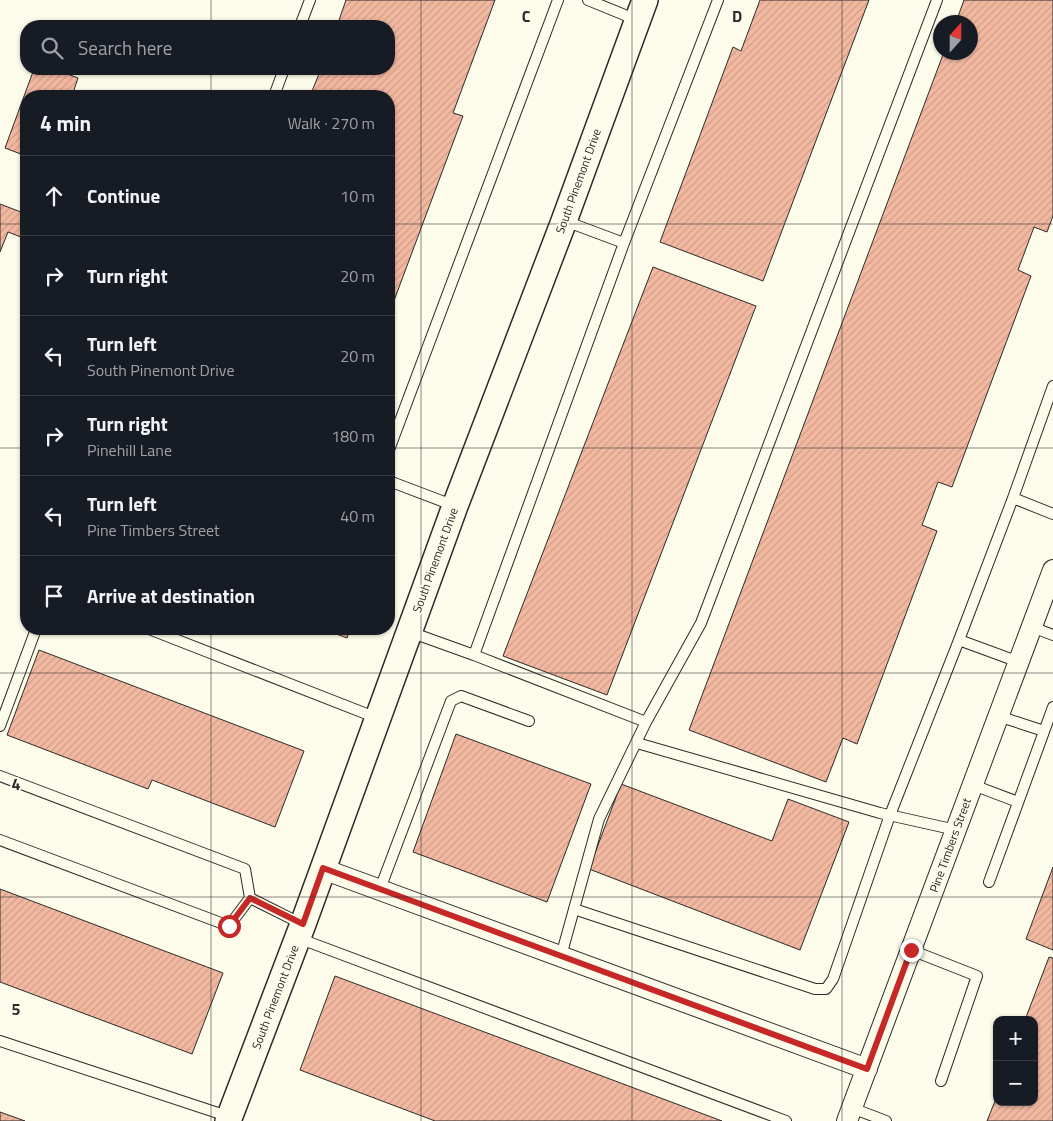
<!DOCTYPE html>
<html lang="en">
<head>
<meta charset="utf-8">
<style>
	body { margin:0; font-family:"Titillium Web",sans-serif; background:#242831; color:#f1f3f6 }
	.controls { position:absolute; right:15px; bottom:15px; display:grid; overflow:hidden; border-radius:10px; box-shadow:0 1px 4px #0004 }
	.controls button { width:45px; height:45px; display:grid; place-items:center; padding:0; border:0; border-bottom:1px solid #363941; background:#171b24; color:#f1f3f6; font:25px sans-serif }
	.compass { position:absolute; left:933px; top:15px; width:45px; height:45px; border-radius:50%; background:#171b24; box-shadow:0 1px 4px #0004; rotate:21deg }
	.stop { position:absolute; width:15px; height:15px; margin:-11px; border:4px solid #c62828; border-radius:50%; background:#fff }
	.stop.end { background:#c62828; border-color:#fff; box-shadow:0 1px 5px #0008 }
	.list { margin:0; padding:0; list-style:none }
	h2 { display:flex; justify-content:space-between; align-items:center; height:65px; margin:0; padding:0 20px; font-size:21px }
	h2 small { font-size:16px; font-weight:400; color:#9ea1a6 }
	.list li { display:grid; grid-template-columns:32px 1fr auto; gap:15px; align-items:center; box-sizing:border-box; height:80px; padding:0 20px; border-top:1px solid #363941 }
	.list b { display:block; font-size:19px; white-space:nowrap }
	.list p { margin:0; font-size:16px; white-space:nowrap; color:#9ea1a6 }
	.list em { font-size:16px; font-style:normal; color:#9ea1a6 }
	.icon { flex:none; width:28px; height:28px; fill:none; stroke:currentColor; stroke-width:2; stroke-linecap:round; stroke-linejoin:round }
	.map { position:relative; flex:none; width:1053px; height:1121px; overflow:hidden }
	.search { position:absolute; background:#171b24; box-shadow:0 1px 4px #0004; left:20px; top:20px; width:375px; height:55px; display:flex; align-items:center; gap:12px; box-sizing:border-box; padding:0 18px; border-radius:20px; color:#9ea1a6; font-size:19px }
	.panel { position:absolute; background:#171b24; box-shadow:0 1px 4px #0004; left:20px; top:90px; width:375px; height:545px; border-radius:20px }
	.map>svg:first-child { display:block }
</style>
</head>
<body>
<div class="map">
<svg width="1053" height="1121" viewBox="0 0 1053 1121">
	<defs>
		<pattern id="building-hatch" width="6" height="6" patternUnits="userSpaceOnUse" patternTransform="scale(1.25)"><rect width="6" height="6" fill="#f2b8a0"/><path d="M-1 1l2-2M0 6l6-6M5 7l2-2" fill="none" stroke="#d09e8a"/></pattern>
	</defs>
	<rect width="100%" height="100%" fill="#fdfbea"/>
	<path fill="url(#building-hatch)" stroke="#2b2b2b" d="M 346,0 L 495,0 L 453,113 L 463,116 L 392,306 L 389,305 L 389,96 L 310,96 L 321,69 L 389,69 L 389,26 L 337,26 Z
		M 760,0 L 869,0 L 763,281 L 660,242 L 733,47 L 741,51 Z
		M 964,0 L 1053,0 L 1053,216 L 1047,232 L 1034,227 L 1018,270 L 1031,276 L 952,487 L 938,482 L 922,525 L 937,531 L 857,744 L 843,738 L 826,782 L 689,730 L 944,52 L 970,52 L 970,22 L 956,22 Z
		M 34,69 L 54,69 L 78,78 L 72,96 L 26,96 L 26,156 L 5,148 Z
		M 25,203 L 26,203 L 26,239 L 8,232 L 0,252 L 0,204 L 21,212 Z
		M 653,267 L 756,306 L 607,695 L 503,656 Z
		M 323,629 L 350,629 L 347,638 Z
		M 39,650 L 304,751 L 275,827 L 152,780 L 148,789 L 7,735 Z
		M 456,734 L 591,784 L 547,902 L 413,852 Z
		M 621,784 L 772,841 L 788,799 L 849,822 L 800,950 L 589,869 Z
		M 1053,867 L 1053,950 L 1026,939 Z
		M 0,889 L 223,973 L 192,1054 L 0,982 Z
		M 1049,957 L 1053,958 L 1053,1121 L 987,1121 L 997,1096 L 997,1102 L 1034,1102 L 1034,1020 L 1025,1020 Z
		M 335,976 L 722,1121 L 435,1121 L 300,1070 Z
		M 0,1112 L 25,1121 L 0,1121 Z"/>
	<g fill="none" stroke-linecap="round" stroke-linejoin="round">
		<defs>
			<path id="service" d="M 588,0 L 637,20
				M 300,26 L 310,0
				M 274,96 L 284,69
				M 565,221 L 624,243
				M 389,450 L 558,0
				M 389,481 L 455,506
				M 1013,498 L 1053,386
				M 1032,627 L 1053,635
				M 149,629 L 377,718
				M 410,632 L 474,655 L 624,243 L 718,0
				M 959,640 L 1013,498 L 1053,514
				M 474,655 L 646,722
				M 998,716 L 1044,731
				M 0,726 L 36,629
				M 637,743 L 880,813 L 956,830
				M 0,776 L 245,869 L 250,898 L 302,924
				M 973,785 L 1018,802
				M 0,840 L 229,926 L 250,898
				M 989,882 L 1053,707
				M 380,889 L 451,701 L 461,696 L 529,721
				M 574,909 L 815,989 L 826,989 L 833,979 L 890,815 L 959,640 L 1019,662
				M 298,938 L 786,1121
				M 911,950 L 977,976 L 941,1081
				M 561,956 L 599,819 L 646,722 L 701,623 L 937,0
				M 0,1041 L 230,1117
				M 852,1108 L 886,1121"/>
			<path id="minor" d="M 323,869 L 867,1069
				M 847,1121 L 1053,570"/>
			<path id="tertiary" d="M 228,1121 L 303,924 L 455,506 L 564,221 L 645,0"/>
		</defs>
		<use href="#service" stroke="#2b2b2b" stroke-width="12"/>
		<use href="#minor" stroke="#2b2b2b" stroke-width="22"/>
		<use href="#tertiary" stroke="#2b2b2b" stroke-width="28"/>
		<use href="#service" stroke="#fdfbea" stroke-width="10"/>
		<use href="#minor" stroke="#fdfbea" stroke-width="20"/>
		<use href="#tertiary" stroke="#fdfbea" stroke-width="25"/>
	</g>
	<g fill="none" stroke-linecap="round" stroke-linejoin="round">
		<path stroke="#c62828" stroke-width="6" d="M 229,926 L 250,898 L 303,924 L 323,868 L 867,1069 L 911,950"/>
	</g>
	<path fill="none" stroke="#2b2b2b" stroke-width="1" stroke-opacity="0.55" d="M 211,0 L 211,26M 421,0 L 421,1121M 632,0 L 632,1121M 842,0 L 842,1121M 211,69 L 211,96M 0,224 L 26,224M 389,224 L 1053,224M 0,448 L 26,448M 389,448 L 1053,448M 211,629 L 211,1121M 0,673 L 1053,673M 0,897 L 1053,897"/>
	<g text-anchor="middle" dominant-baseline="central" stroke-width="4" stroke-linejoin="round" paint-order="stroke">
		<g font-size="12" fill="#2b2b2b" stroke="#fdfbea">
			<text transform="translate(578 181) rotate(-70)">South Pinemont Drive</text>
			<text transform="translate(435 560) rotate(-70)">South Pinemont Drive</text>
			<text transform="translate(950 845) rotate(-70)">Pine Timbers Street</text>
			<text transform="translate(275 997) rotate(-69)">South Pinemont Drive</text>
		</g>
	</g>
	<g font-size="16" text-anchor="middle" font-weight="bold" fill="#2b2b2b" stroke="#fdfbea" stroke-width="4" stroke-linejoin="round" paint-order="stroke">
		<text x="526" y="22">C</text>
		<text x="737" y="22">D</text>
		<text x="16" y="790">4</text>
		<text x="16" y="1015">5</text>
	</g>
</svg>
<div class="controls">
<button>+</button>
<button>−</button>
</div>
<svg class="compass" viewBox="-18 -18 36 36"><path d="M0-13l5 13h-10z" fill="#e53935"/><path d="M0 13l5-13h-10z" fill="#9ea1a6"/></svg>
<div class="stop" style="left:229px;top:926px"></div>
<div class="stop end" style="left:911px;top:950px"></div>
<div class="search"><svg class="icon" aria-label="search" viewBox="0 0 24 24"><circle cx="10" cy="10" r="6"/><path d="M15 15l6 6"/></svg>Search here</div>
<section class="panel">
<h2>4 min<small>Walk · 270 m</small></h2>
<ul class="list">
<li><svg class="icon" aria-label="ahead" viewBox="0 0 24 24"><path d="M12 20V5M6 11l6-6 6 6"/></svg><div><b>Continue</b></div><em>10 m</em></li>
<li><svg class="icon" aria-label="right" viewBox="0 0 24 24"><path d="M7 20v-9h11M14 6l5 5-5 5"/></svg><div><b>Turn right</b></div><em>20 m</em></li>
<li><svg class="icon" aria-label="left" viewBox="0 0 24 24"><path d="M17 20v-9H6M10 6l-5 5 5 5"/></svg><div><b>Turn left</b><p>South Pinemont Drive</p></div><em>20 m</em></li>
<li><svg class="icon" aria-label="right" viewBox="0 0 24 24"><path d="M7 20v-9h11M14 6l5 5-5 5"/></svg><div><b>Turn right</b><p>Pinehill Lane</p></div><em>180 m</em></li>
<li><svg class="icon" aria-label="left" viewBox="0 0 24 24"><path d="M17 20v-9H6M10 6l-5 5 5 5"/></svg><div><b>Turn left</b><p>Pine Timbers Street</p></div><em>40 m</em></li>
<li><svg class="icon" aria-label="arrive" viewBox="0 0 24 24"><path d="M6 21V4h12l-3 4 3 4H6"/></svg><div><b>Arrive at destination</b></div></li>
</ul>
</section>
</div>
</body>
</html>
